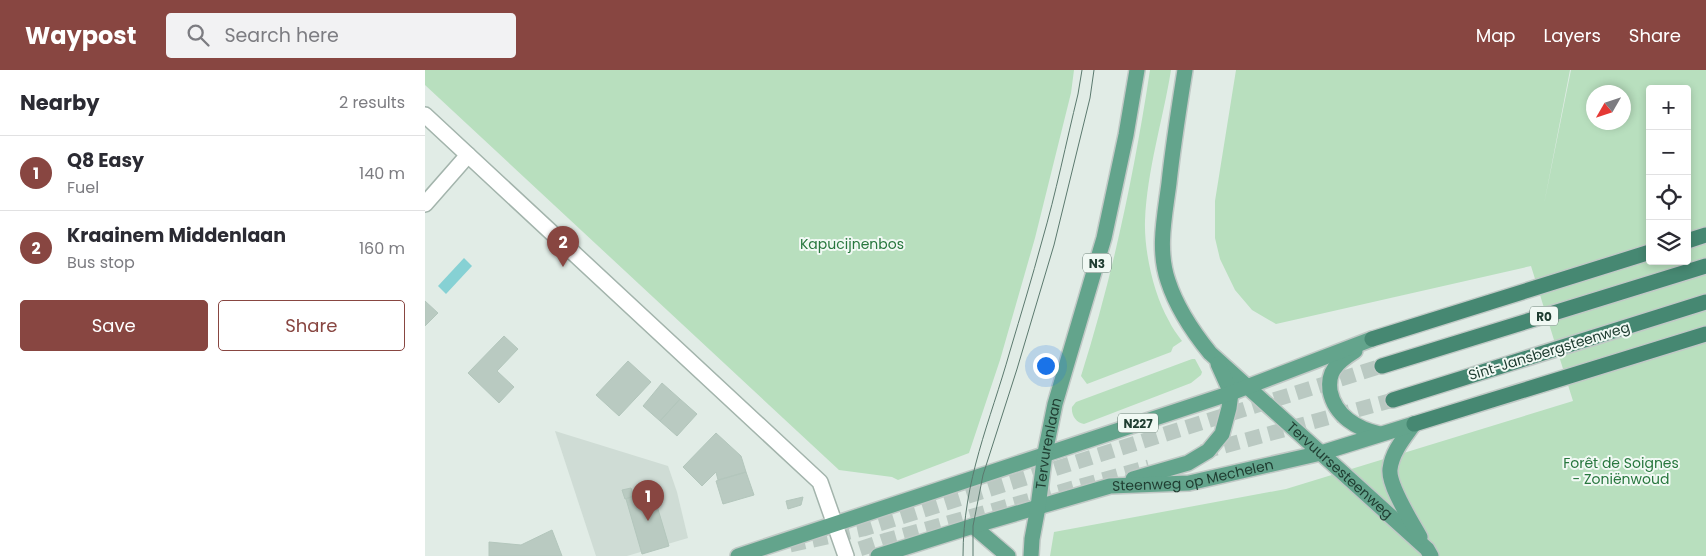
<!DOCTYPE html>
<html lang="en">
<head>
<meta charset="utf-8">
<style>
	body { margin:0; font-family:Poppins,sans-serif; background:#f2f2f3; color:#2b2b33 }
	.controls { position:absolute; right:15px; top:15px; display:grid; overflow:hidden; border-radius:5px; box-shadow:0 2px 8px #0003 }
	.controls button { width:45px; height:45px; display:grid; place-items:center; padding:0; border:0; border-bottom:1px solid #e1e1e2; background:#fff; color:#2b2b33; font:25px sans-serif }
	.compass { position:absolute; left:1161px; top:15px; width:45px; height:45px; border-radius:50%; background:#fff; box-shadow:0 2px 8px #0003; rotate:231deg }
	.you { position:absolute; left:620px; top:295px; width:18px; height:18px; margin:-12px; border:4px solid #fff; border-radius:50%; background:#1a73e8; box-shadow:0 0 0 8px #1a73e833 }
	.badge { display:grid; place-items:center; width:32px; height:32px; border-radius:50%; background:#884641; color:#fff; font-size:16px; font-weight:700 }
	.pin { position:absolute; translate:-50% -41px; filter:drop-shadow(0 1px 2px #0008) }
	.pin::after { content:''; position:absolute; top:26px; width:18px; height:15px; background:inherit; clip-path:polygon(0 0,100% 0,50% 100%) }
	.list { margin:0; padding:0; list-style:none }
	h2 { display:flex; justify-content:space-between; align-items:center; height:65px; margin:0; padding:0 20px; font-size:21px }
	h2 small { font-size:16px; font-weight:400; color:#7c7c81 }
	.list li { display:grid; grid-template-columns:32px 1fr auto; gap:15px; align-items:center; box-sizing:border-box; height:75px; padding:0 20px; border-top:1px solid #e1e1e2 }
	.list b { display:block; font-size:19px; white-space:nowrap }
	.list p { margin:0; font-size:16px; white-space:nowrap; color:#7c7c81 }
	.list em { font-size:16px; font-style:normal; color:#7c7c81 }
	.actions { display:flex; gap:10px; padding:15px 20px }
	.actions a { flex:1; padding:11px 0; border:1px solid #884641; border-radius:5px; text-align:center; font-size:18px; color:#884641 }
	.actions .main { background:#884641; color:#fff }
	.icon { flex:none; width:28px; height:28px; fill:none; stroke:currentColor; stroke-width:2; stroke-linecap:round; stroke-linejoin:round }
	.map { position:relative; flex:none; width:1281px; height:486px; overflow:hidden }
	header { display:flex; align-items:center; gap:30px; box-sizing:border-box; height:70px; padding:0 25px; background:#884641; color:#fff }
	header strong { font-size:24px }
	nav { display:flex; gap:28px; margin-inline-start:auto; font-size:18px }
	.search { width:350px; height:45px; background:#f2f2f3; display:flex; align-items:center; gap:12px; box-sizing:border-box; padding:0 18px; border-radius:5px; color:#7c7c81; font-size:19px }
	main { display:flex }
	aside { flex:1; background:#fff }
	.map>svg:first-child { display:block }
</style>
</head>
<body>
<header>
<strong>Waypost</strong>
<div class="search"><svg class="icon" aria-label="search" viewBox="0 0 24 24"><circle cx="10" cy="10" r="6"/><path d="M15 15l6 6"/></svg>Search here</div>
<nav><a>Map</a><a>Layers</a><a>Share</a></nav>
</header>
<main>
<aside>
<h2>Nearby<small>2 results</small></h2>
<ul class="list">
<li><span class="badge">1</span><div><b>Q8 Easy</b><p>Fuel</p></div><em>140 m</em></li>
<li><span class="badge">2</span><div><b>Kraainem Middenlaan</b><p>Bus stop</p></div><em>160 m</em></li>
</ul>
<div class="actions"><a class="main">Save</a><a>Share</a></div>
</aside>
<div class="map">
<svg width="1281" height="486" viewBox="0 0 1281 486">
	<rect width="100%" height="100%" fill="#e1ece6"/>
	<path fill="#cfdcd5" d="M 130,361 L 243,396 L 252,422 L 263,468 L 202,486 L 171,486 Z"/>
	<path fill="#b8dfbe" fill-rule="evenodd" d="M 0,0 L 649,0 L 646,23 L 610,168 L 575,290 L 544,383 L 473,410 L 467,407 L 414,400 L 0,15 Z
		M 725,0 L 746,0 C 738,50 722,100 720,151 C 719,182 729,225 744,251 C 747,258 752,264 757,271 L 748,277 L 746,282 L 662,314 L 656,306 C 688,205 709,105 725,0 Z
		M 811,0 L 1145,0 L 1119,134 L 1146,0 L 1281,0 L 1281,486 L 625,486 L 629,462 L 861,419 L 1148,331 L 1106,196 L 851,254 L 827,240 L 810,220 L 795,189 L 790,168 L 790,131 ZM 1225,19 L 1262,19 L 1262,191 L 1225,191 ZM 1168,22 L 1198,22 L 1198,52 L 1168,52 Z
		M 767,289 L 770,289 L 777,302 L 776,305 L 766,313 L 659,354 C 651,353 646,345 647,337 L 651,332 Z"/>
	<path fill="#86d1d4" d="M 39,188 L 47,196 L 21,224 L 13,216 Z"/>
	<path fill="#b9cac1" stroke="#b3c6bc" d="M 0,231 L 13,243 L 0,256 Z
		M 79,266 L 93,279 L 72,301 L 89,317 L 74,333 L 43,303 Z
		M 203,291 L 226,312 L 194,346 L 171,325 Z
		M 237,313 L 255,329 L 235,351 L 218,336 Z
		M 255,329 L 272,344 L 252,366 L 235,351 Z
		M 291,363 L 316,386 L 321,402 L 293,410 L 291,402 L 277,416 L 258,397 Z
		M 321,402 L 329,425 L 298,434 L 291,411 Z
		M 206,418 L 209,426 L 200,429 L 197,420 Z
		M 227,419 L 244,476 L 217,484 L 201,429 Z
		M 378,427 L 376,435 L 363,439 L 361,431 Z
		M 127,460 L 137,486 L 64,486 L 64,472 L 96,475 Z"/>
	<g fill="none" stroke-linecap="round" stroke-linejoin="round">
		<path stroke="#bac9c2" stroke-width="15" stroke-dasharray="15 8" stroke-linecap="butt" d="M 777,382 L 968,330
			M 365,475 L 438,459 L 957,296
			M 413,486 L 462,470 L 724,397"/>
		<defs>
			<path id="minor" d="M 0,134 L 43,85"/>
			<path id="tertiary" d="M 0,45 L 395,412 L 421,486"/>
			<g id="primary">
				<path id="s1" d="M 760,0 C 754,38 748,75 744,113 C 740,145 732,179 743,211 C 751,236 768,262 785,283 L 1002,479 L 1006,486"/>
				<path d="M 930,281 C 922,286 914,291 909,299 C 904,306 904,313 905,321 C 910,346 932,359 955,364"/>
				<path d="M 989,354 C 979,368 967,382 965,399 C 963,416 987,452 995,467"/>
				<path d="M 708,409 L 763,393 L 783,381 L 797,364 L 804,338 L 806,323 L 793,294"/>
				<path d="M 548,456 L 583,486"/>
				<path d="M 313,486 L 806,323 L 947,269"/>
				<path id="s2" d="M 453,486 L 548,456 L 685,416 L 764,413 L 896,383 L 989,354"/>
				<path id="s3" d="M 606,486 L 607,469 L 613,437 L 620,383 L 630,334 L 679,168 L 701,65 L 712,0"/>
			</g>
			<path id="trunk" d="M 1262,171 L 1281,165
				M 947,269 L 1225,182
				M 957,296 L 1281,196
				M 968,330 L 1281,232
				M 989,354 L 1281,264"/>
		</defs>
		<use href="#minor" stroke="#a3b4ac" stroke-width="18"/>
		<use href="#tertiary" stroke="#a3b4ac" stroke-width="18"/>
		<use href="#primary" stroke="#c1c9c6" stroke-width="18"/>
		<use href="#trunk" stroke="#c1c9c6" stroke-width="18"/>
		<use href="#minor" stroke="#fff" stroke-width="15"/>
		<use href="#tertiary" stroke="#fff" stroke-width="15"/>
		<use href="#primary" stroke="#63a48c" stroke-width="15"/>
		<use href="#trunk" stroke="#468872" stroke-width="15"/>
		<path stroke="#5b796e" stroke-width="1" d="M 538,486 C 538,410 565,352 585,281 C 596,244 607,208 617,171 C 631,123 641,73 653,24 L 657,0
			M 548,486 L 548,456 L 558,405 L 592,299 L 629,175 L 665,28 L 669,0"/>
	</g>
	<g text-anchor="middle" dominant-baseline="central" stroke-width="4" stroke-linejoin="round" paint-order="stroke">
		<g fill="#f1f9f4" stroke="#5f766c" stroke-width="1">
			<rect x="658" y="183.5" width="28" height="19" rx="4"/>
			<rect x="1105" y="236.5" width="28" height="19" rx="4"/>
			<rect x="693" y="343.5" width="40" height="19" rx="4"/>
		</g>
		<g font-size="12" font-weight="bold" fill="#203e32">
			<text x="672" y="193">N3</text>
			<text x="1119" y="246">R0</text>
			<text x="713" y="353">N227</text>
		</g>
		<g font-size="14" fill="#28773e" stroke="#f1f9f4">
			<text x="427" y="174">Kapucijnenbos</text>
			<text x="1196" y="393">Forêt de Soignes<tspan x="1196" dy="16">- Zoniënwoud</tspan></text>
		</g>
		<g font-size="14" fill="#203e32" stroke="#f1f9f4">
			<text transform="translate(1124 281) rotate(-17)">Sint-Jansbergsteenweg</text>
			<text stroke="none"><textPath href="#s3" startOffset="114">Tervurenlaan</textPath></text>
			<text stroke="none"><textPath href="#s1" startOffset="472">Tervuursesteenweg</textPath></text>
			<text stroke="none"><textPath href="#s2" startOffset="326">Steenweg op Mechelen</textPath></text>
		</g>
	</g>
</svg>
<div class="controls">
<button>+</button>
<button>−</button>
<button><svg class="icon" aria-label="locate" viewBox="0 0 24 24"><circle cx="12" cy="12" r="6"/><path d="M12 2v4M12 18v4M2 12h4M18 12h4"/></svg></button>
<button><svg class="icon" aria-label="layers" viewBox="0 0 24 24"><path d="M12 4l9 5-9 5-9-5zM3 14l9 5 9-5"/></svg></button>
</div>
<svg class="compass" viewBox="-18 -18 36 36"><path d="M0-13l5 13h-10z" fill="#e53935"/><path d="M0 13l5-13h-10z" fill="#7c7c81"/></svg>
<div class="you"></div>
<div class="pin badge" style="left:223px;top:451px">1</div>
<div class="pin badge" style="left:138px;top:197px">2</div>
</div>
</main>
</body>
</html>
